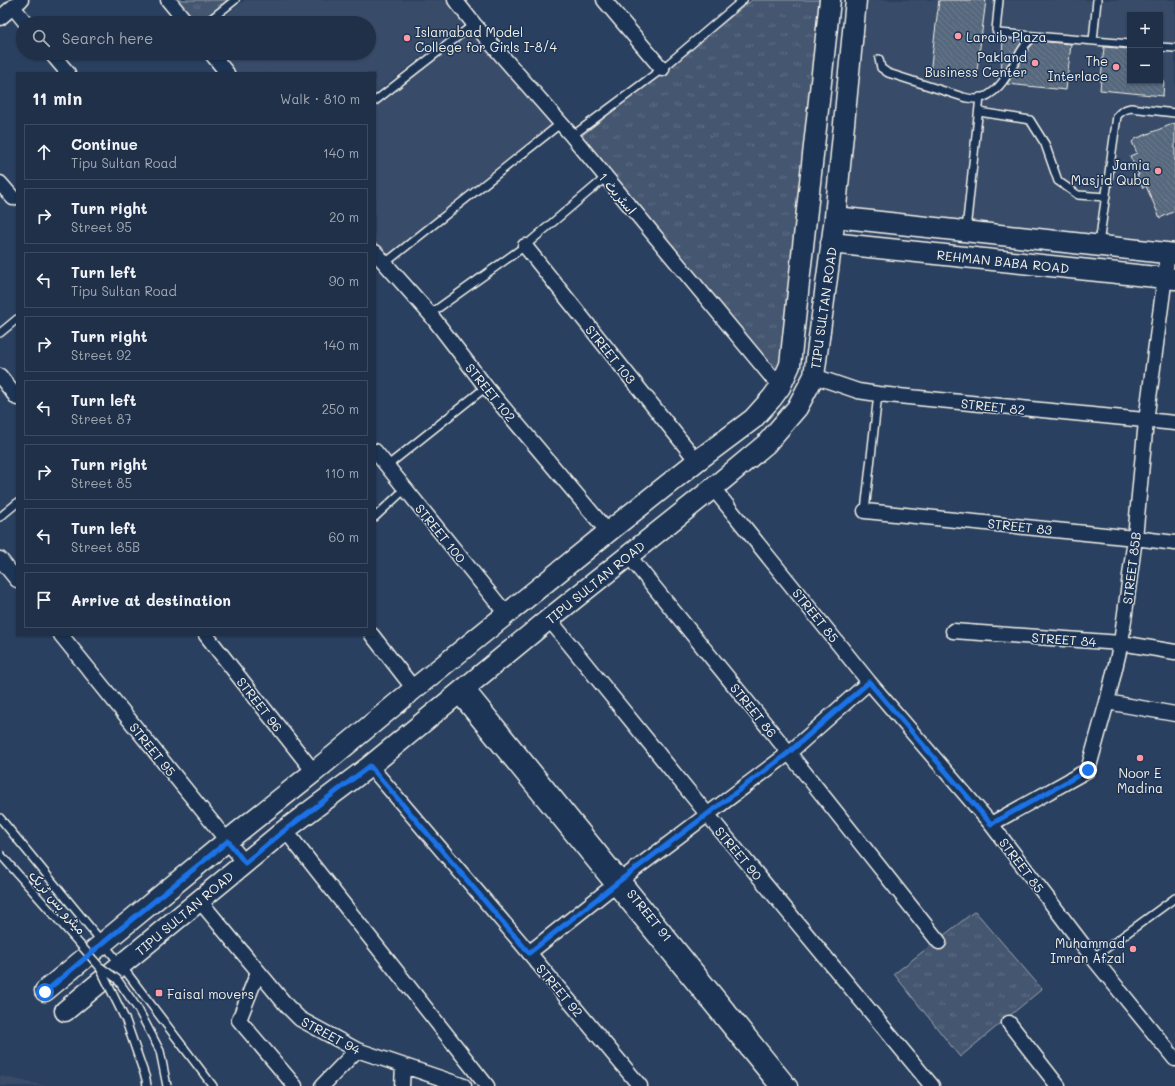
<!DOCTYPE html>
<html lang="en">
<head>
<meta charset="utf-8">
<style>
	body { margin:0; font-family:Mali,"Playpen Sans Arabic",sans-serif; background:#2d3c52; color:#f1f3f6 }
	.controls { position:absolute; right:12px; top:12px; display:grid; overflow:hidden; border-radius:0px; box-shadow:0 1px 3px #0004 }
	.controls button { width:36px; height:36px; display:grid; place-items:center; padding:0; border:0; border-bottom:1px solid #3d4b60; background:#203048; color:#f1f3f6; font:20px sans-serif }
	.stop { position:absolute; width:12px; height:12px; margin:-9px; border:3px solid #1a73e8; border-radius:50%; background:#fff }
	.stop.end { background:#1a73e8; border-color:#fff; box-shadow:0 1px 4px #0008 }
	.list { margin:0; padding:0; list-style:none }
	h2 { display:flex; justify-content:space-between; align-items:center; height:52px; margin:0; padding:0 16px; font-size:17px }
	h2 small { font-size:13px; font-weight:400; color:#a2a9b4 }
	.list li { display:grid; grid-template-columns:26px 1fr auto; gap:12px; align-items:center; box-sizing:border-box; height:56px; margin:0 8px 8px; padding:0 8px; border:1px solid #3d4b60; border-radius:0px }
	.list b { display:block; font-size:15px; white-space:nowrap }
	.list p { margin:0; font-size:13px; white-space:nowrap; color:#a2a9b4 }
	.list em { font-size:13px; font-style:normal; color:#a2a9b4 }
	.icon { flex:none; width:22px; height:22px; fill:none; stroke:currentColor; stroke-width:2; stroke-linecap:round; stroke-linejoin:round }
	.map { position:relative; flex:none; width:1175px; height:1086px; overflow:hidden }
	.search { position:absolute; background:#203048; box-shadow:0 1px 3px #0004; left:16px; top:16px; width:360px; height:44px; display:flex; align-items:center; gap:10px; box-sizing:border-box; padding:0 14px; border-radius:22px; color:#a2a9b4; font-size:15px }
	.panel { position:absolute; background:#203048; box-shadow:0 1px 3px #0004; left:16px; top:72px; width:360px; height:564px; border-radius:0px }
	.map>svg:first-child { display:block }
</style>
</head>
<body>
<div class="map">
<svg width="1175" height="1086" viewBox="0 0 1175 1086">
	<defs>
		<pattern id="park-tufts" width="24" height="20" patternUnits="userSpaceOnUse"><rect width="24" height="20" fill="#445771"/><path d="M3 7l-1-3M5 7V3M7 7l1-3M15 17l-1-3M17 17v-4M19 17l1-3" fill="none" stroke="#607085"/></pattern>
		<pattern id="building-back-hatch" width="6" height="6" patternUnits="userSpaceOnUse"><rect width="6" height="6" fill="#56677d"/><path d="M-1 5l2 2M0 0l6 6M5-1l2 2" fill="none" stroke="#6f7d8f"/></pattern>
	</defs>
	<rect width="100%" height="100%" fill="#2a4060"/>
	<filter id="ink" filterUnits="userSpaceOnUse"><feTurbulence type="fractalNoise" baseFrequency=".025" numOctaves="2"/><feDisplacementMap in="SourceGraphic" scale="8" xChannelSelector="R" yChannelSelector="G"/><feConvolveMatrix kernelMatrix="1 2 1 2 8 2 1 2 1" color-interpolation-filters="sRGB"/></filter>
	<g filter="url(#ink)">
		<path fill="#374c69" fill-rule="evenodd" d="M 245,0 L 447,0 L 464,23 L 375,93 L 375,73 L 234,73 L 217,53 L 369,53 L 369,23 L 216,23 Z
			M 856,0 L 1175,0 L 1175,254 L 835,217 ZM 1130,15 L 1160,15 L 1160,81 L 1130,81 Z
			M 473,29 L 554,126 L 387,265 L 375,251 L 375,105 Z
			M 0,1076 L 46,1086 L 0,1086 Z"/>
		<path fill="url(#park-tufts)" stroke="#9ca4ac" d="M 176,0 L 228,0 L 199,23 L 195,23 Z
			M 752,0 L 821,0 L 779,380 L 579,138 Z
			M 975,911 L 1042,989 L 960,1057 L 894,974 Z"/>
		<path fill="url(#building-back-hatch)" stroke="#f4f1e8" d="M 939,0 L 986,0 L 976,78 L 930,73 Z
			M 1003,38 L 1023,40 L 1001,75 Z
			M 1036,41 L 1071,44 L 1066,90 L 1007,84 L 1029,48 Z
			M 1104,47 L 1130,49 L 1130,81 L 1164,81 L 1163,96 L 1100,90 Z
			M 1175,123 L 1175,211 L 1160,218 L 1146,186 L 1143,188 L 1137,175 L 1139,175 L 1130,156 L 1137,153 L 1132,142 L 1135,139 Z"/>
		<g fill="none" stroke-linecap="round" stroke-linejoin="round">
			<defs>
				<path id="lane" d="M 999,0 L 996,30 L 998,33 L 1130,44
					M 206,23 L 235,0
					M 1093,41 L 1097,0
					M 1160,47 L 1175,48
					M 879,59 L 881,68 L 888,73 L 963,97 C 967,98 972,99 976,99 C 1001,97 1012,64 1024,47 C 1026,43 1031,39 1035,36
					M 375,101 L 474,24
					M 979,112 L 1030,120 L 1045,144 L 1058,181 L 1078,195 L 1106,197
					M 572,136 L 662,69 L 743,0
					M 966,230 L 980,97
					M 1099,244 L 1117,116 C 1121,111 1125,109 1131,108 L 1175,113
					M 384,264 L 560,124
					M 430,314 L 525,246 L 606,177
					M 0,333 L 17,319
					M 387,466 L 486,387
					M 865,511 L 878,394
					M 0,517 L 17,503
					M 375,517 L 405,489
					M 0,818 L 121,965 L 213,1086
					M 1093,958 L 1175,898"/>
				<path id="street" d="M 168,0 L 187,23
					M 455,0 L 474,24 L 572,136 L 780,387
					M 604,0 L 662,69
					M 13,7 L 26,23
					M 0,18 L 21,0
					M 51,53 L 68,73
					M 211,53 L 227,73
					M 0,183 L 13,198
					M 525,246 L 697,461
					M 375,252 L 430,314 L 486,387 L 608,532
					M 0,376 L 17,398
					M 814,376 L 858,391 L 878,394 L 1175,423
					M 375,451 L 507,615
					M 713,488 L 869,682 L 991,824 L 1093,958 L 1175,1059
					M 865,511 L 1135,538 L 1175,543
					M 628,555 L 789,753 L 939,942
					M 0,559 L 17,580
					M 549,619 L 707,814 L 932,1086
					M 953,631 L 1121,643 L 1175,652
					M 61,635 L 245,863
					M 206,635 L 314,772
					M 372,635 L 414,689
					M 466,687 L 790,1086
					M 457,694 L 777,1086
					M 1107,702 L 1175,714
					M 370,766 L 521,943 L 640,1086
					M 991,824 L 1088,770 L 1107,702 L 1121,643 L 1135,538 L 1146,421 L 1168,253
					M 285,830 L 487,1086
					M 199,900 L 287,1006 L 300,1019 L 357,1050 L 464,1086
					M 529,953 L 622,879 L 789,753 L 869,682
					M 258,972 L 239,1020 L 295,1086
					M 1009,1023 L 1058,1086
					M 322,1086 L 357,1050
					M 402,1086 L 403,1066"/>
				<path id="secondary" d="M 835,217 L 1175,254
					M 831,243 L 1175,279
					M 45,991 L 103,943 L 227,841 L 314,772 L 414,689 L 608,532 L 697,461 L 753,419 L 772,398 L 780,387 L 790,365 L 830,0
					M 65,1011 L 285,830 L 370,766 L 549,619 L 713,488 L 766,444 L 797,408 L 814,376 L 835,217 L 856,0"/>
			</defs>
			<use href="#lane" stroke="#f4f1e8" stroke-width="10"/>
			<use href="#street" stroke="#f4f1e8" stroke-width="17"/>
			<use href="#secondary" stroke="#f4f1e8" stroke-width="23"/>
			<use href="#lane" stroke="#1d3557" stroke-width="7"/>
			<use href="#street" stroke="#1d3557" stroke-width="14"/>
			<use href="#secondary" stroke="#1d3557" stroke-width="20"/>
			<defs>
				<path id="lane-bridge" d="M 0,854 L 99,966 L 117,979 L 138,1009 L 160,1051 L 167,1086
					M 100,968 L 126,1021 L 146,1079 L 147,1086"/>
			</defs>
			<use href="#lane-bridge" stroke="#f4f1e8" stroke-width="10" stroke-linecap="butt"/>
			<use href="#lane-bridge" stroke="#1d3557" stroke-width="7"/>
		</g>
	</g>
	<g fill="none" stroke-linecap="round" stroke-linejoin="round" filter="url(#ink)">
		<path stroke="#1a73e8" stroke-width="5" d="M 45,992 L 103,943 L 228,841 L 245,863 L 285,830 L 370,766 L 529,953 L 622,879 L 788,753 L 869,682 L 991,824 L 1088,770"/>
	</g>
	<g fill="#ff9aa2" stroke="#1d3557" stroke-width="1.5">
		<circle cx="958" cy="36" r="4"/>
		<circle cx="407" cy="38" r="4"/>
		<circle cx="1035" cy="63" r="4"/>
		<circle cx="1116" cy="67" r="4"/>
		<circle cx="1158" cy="171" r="4"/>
		<circle cx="1140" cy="758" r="4"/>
		<circle cx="1133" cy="949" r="4"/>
		<rect x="155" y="989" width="8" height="8" rx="2"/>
	</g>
	<g text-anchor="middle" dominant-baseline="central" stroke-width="3" stroke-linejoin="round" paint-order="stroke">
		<g font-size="13" fill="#f4f1e8" stroke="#1d3557" text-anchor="end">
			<text x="415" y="31" text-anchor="start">Islamabad Model<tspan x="415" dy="15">College for Girls I-8/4</tspan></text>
			<text x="966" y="36" text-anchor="start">Laraib Plaza</text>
			<text x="1027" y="56">Pakland<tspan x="1027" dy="15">Business Center</tspan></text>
			<text x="1108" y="60">The<tspan x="1108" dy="15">Interlace</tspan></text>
			<text x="1150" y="164">Jamia<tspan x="1150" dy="15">Masjid Quba</tspan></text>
			<text x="1140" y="772" text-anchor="middle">Noor E<tspan x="1140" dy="15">Madina</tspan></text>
			<text x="1125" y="942">Muhammad<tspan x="1125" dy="15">Imran Afzal</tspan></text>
			<text x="167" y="993" text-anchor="start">Faisal movers</text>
		</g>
		<g font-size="13" fill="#f4f1e8" stroke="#1d3557">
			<text transform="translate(618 193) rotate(50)">اسٹریٹ 1</text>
			<text transform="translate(1003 261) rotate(6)">REHMAN BABA ROAD</text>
			<text transform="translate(823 308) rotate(-82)">TIPU SULTAN ROAD</text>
			<text transform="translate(611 354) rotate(51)">STREET 103</text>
			<text transform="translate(491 392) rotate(51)">STREET 102</text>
			<text transform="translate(993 406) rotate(6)">STREET 82</text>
			<text transform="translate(1020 526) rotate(6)">STREET 83</text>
			<text transform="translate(441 533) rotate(51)">STREET 100</text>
			<text transform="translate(1131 568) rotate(-83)">STREET 85B</text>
			<text transform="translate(595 582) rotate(-39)">TIPU SULTAN ROAD</text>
			<text transform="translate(816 615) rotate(51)">STREET 85</text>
			<text transform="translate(1064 639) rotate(4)">STREET 84</text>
			<text transform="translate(260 704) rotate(52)">STREET 96</text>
			<text transform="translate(754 710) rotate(51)">STREET 86</text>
			<text transform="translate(153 749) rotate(51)">STREET 95</text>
			<text transform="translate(739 853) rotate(50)">STREET 90</text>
			<text transform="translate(1022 865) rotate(53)">STREET 85</text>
			<text transform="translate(58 902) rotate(49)">میٹرو بس ٹریک</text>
			<text transform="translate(184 913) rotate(-40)">TIPU SULTAN ROAD</text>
			<text transform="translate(650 915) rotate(51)">STREET 91</text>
			<text transform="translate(560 990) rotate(50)">STREET 92</text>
			<text transform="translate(331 1035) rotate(28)">STREET 94</text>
		</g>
	</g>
</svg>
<div class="controls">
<button>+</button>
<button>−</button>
</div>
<div class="stop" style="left:45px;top:992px"></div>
<div class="stop end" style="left:1088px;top:770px"></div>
<div class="search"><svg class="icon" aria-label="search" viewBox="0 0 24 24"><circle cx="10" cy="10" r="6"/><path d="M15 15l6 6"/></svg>Search here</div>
<section class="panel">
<h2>11 min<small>Walk · 810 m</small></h2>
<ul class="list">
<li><svg class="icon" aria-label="ahead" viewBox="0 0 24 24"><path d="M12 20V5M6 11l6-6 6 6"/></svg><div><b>Continue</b><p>Tipu Sultan Road</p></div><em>140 m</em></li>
<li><svg class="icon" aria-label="right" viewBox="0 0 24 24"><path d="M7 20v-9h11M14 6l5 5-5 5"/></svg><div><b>Turn right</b><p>Street 95</p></div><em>20 m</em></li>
<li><svg class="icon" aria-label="left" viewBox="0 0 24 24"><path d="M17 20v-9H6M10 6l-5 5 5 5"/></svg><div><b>Turn left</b><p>Tipu Sultan Road</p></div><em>90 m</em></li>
<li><svg class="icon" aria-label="right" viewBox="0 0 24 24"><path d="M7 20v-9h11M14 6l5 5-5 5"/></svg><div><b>Turn right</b><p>Street 92</p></div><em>140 m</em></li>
<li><svg class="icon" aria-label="left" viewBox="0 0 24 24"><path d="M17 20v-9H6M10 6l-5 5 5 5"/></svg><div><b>Turn left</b><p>Street 87</p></div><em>250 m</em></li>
<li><svg class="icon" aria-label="right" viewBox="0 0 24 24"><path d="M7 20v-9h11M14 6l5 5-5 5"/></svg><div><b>Turn right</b><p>Street 85</p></div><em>110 m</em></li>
<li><svg class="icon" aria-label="left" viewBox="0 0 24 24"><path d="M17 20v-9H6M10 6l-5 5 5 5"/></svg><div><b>Turn left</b><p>Street 85B</p></div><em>60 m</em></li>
<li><svg class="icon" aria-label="arrive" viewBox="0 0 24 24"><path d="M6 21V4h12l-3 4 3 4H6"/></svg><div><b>Arrive at destination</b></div></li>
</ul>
</section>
</div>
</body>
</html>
